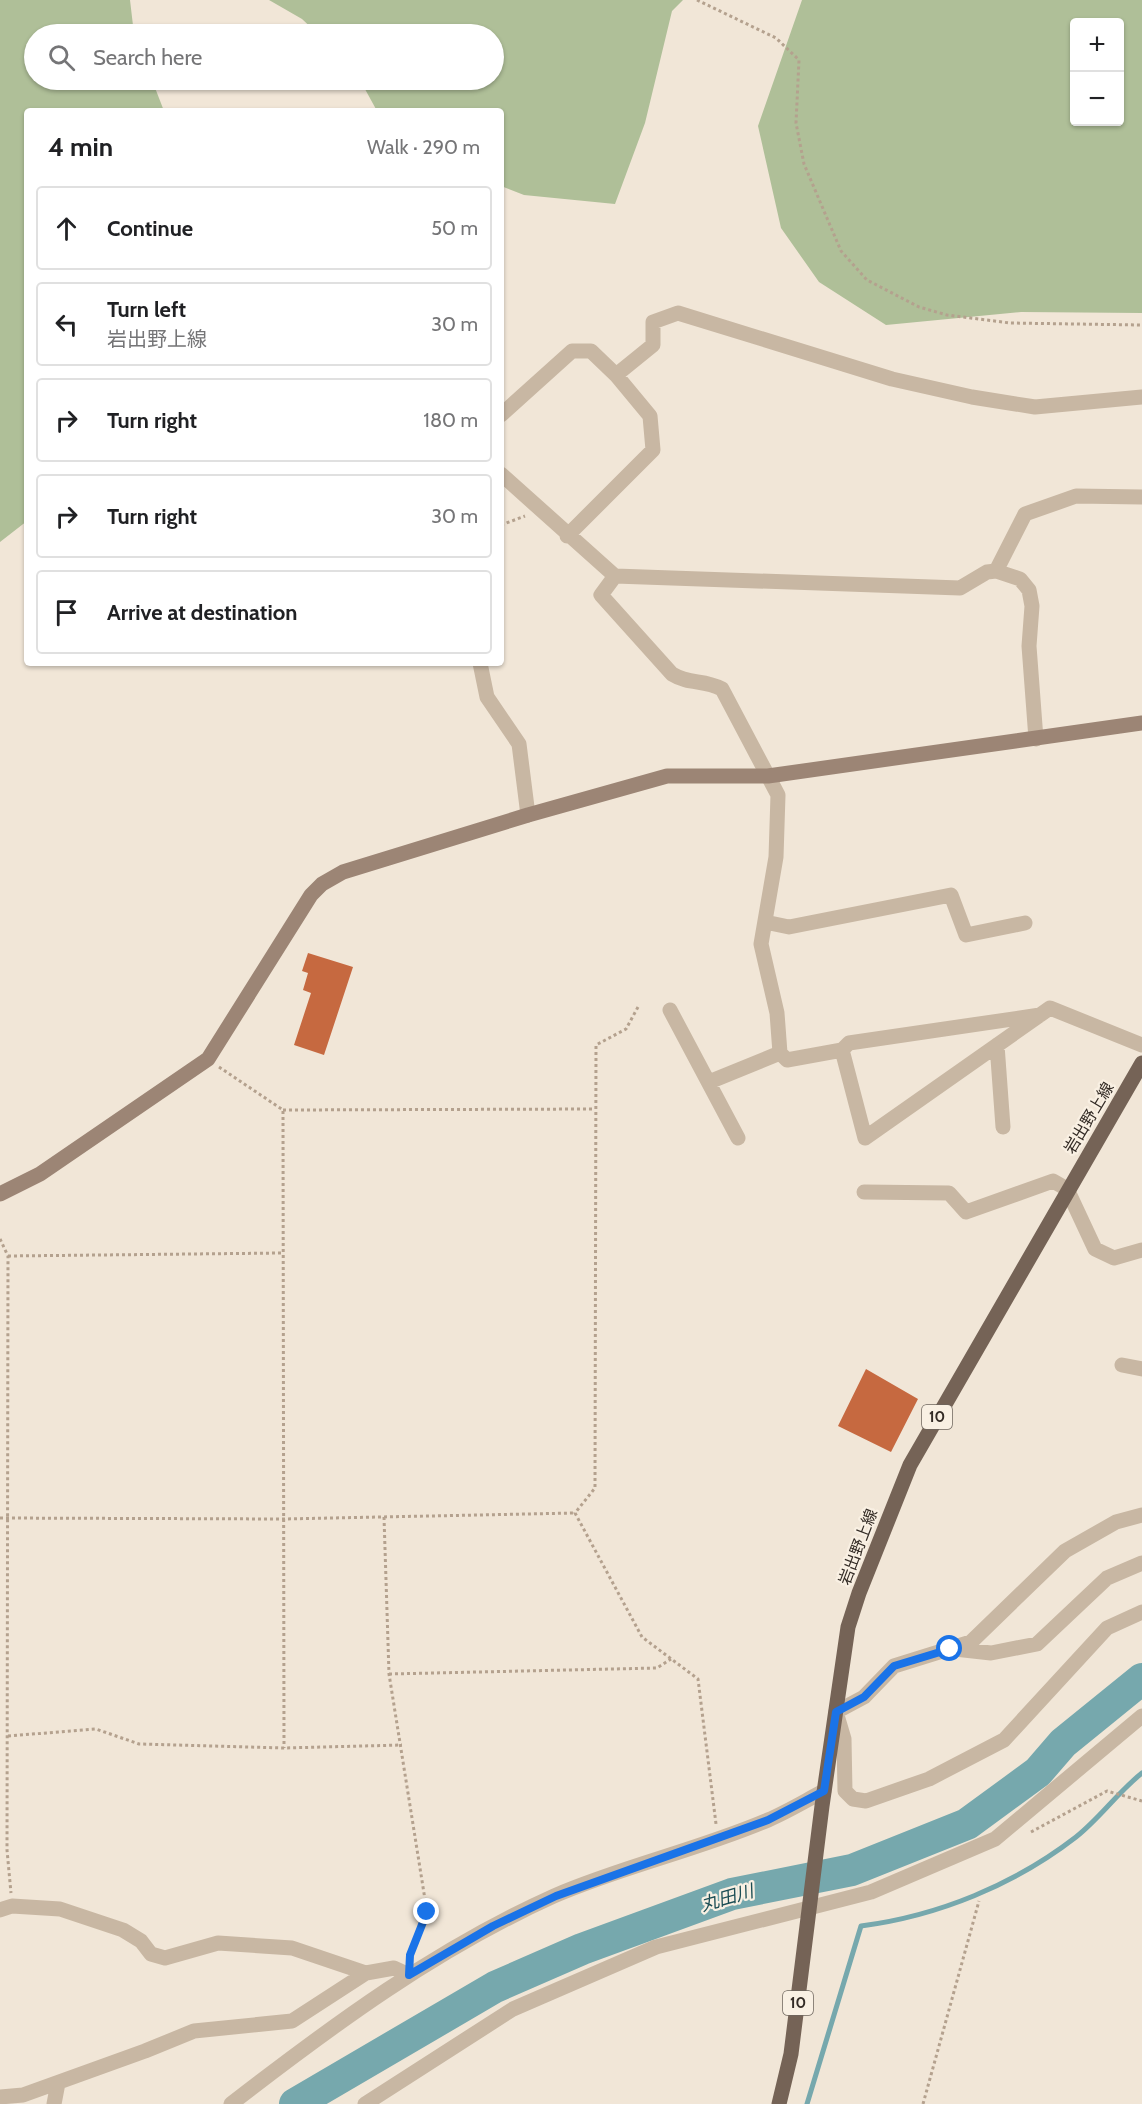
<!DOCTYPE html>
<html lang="en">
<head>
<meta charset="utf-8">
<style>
	body { margin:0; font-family:Cabin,"Noto Sans JP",sans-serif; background:#f2f2f2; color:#202124 }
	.controls { position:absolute; right:18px; top:18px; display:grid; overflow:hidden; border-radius:6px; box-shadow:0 2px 4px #0004 }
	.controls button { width:54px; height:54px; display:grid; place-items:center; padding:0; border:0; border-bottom:2px solid #e0e0e0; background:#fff; color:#202124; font:30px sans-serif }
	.stop { position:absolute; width:18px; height:18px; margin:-14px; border:4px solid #1a73e8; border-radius:50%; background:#fff }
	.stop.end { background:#1a73e8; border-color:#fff; box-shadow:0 2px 6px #0008 }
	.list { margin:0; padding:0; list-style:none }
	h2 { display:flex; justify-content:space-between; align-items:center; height:78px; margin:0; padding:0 24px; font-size:26px }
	h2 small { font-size:20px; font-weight:400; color:#757577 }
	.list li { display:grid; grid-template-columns:39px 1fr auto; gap:18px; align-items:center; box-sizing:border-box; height:84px; margin:0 12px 12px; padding:0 12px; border:2px solid #e0e0e0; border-radius:6px }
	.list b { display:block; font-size:22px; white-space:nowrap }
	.list p { margin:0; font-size:20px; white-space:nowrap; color:#757577 }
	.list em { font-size:20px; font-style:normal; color:#757577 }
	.icon { flex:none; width:33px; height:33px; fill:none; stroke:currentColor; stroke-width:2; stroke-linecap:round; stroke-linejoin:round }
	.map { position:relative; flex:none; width:1142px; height:2104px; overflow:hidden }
	.search { position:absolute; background:#fff; box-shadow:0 2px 4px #0004; left:24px; top:24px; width:480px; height:66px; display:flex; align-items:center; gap:15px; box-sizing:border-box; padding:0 21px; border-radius:33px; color:#757577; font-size:22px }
	.panel { position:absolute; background:#fff; box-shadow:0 2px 4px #0004; left:24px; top:108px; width:480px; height:558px; border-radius:6px }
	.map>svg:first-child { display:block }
</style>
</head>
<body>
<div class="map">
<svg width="1142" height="2104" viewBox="0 0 1142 2104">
	<rect width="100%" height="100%" fill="#f1e6d7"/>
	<path fill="#afbf98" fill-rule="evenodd" d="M 0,0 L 130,0 L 134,34 L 34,34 L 34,80 L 152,80 L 164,111 L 27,111 L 27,521 L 0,542 Z
		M 269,0 L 683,0 L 672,11 L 645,123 L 615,204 L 524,195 L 501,186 L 501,111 L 377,111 L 360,80 L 494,80 L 494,34 L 318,34 L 302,19 Z
		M 802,0 L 1142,0 L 1142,313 L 1021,312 L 886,325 L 819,282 L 781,228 L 758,126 ZM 1120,22 L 1120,122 L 1074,122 L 1074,22 Z"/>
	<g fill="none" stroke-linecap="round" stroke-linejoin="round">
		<path stroke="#76a8ad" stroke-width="5" d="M 807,2104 L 861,1926 C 938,1916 1014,1885 1076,1837 C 1100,1818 1118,1792 1142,1773"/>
		<path stroke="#76a8ad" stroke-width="32" d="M 295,2104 L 495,1987 L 582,1949 L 732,1894 L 852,1870 L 967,1824 L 1038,1772 L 1063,1743 L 1142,1679"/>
	</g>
	<path fill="#c66940" d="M 308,953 L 353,967 L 324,1055 L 294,1045 L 311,993 L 303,990 L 308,973 L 302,971 Z
		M 866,1369 L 918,1399 L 891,1452 L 838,1426 Z"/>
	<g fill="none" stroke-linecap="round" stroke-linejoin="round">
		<path stroke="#b4a18e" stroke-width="3" stroke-dasharray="3 3" stroke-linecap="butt" d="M 697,0 L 776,38 L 799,60 L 796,123 L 804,164 L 841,251 L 867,280 L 919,307 L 947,315 L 1010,323 L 1142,325
			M 501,525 L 525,516
			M 638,1007 L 626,1029 L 596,1045 L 595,1488 L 575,1513 L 642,1637 L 698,1679 L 716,1824
			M 219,1067 L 283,1110 L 284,1748
			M 283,1110 L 595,1109
			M 0,1239 L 8,1256 L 7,1850 L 11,1893
			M 8,1256 L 283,1253
			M 384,1517 L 389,1674 L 427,1912 L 410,1955
			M 0,1518 L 284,1519 L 574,1513
			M 389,1674 L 657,1668 L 671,1659
			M 8,1736 L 96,1729 L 139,1744 L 284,1748 L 402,1745
			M 1031,1832 L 1107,1791 L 1142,1801
			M 923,2104 L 979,1901"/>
		<path stroke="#c8b7a3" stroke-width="15" d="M 616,375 L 653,345 L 653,322 L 678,313 L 892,379 L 972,397 L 1035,407 L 1142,397
			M 501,415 L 572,351 L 591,351 L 616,375 L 650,416 L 653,450 L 567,536
			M 501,474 L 615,576 L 960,588 L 987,572 L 996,571 L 1020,579 L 1029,590 L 1032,606 L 1029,646 L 1036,739
			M 996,571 L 1025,514 L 1076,496 L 1142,497
			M 615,576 L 601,595 L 672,674 C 690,685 703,679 722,689 L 778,795 L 776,857 L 761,944 L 777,1013 L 780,1053 L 787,1060 L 842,1050 L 849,1043 L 1040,1015
			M 480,663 L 487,697 L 519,744 L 528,815
			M 765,922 L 789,927 L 951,895 L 966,935 L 1025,923
			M 670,1010 L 738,1138
			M 997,1045 L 1003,1127
			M 842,1050 L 865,1138 L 1050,1008 L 1142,1045
			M 709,1082 L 780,1053
			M 864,1192 L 949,1193 L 966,1212 L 1053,1181 L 1067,1189 L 1095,1249 L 1114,1258 L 1142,1250
			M 1122,1365 L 1142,1369
			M 1142,1515 L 1116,1522 L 1065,1551 L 971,1642 L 894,1666 L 864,1697 L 836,1712 L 844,1739 L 845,1791 L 853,1799 L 866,1801 L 929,1779 L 1004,1740 L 1107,1628 L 1142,1612
			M 955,1649 L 991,1653 L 1037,1644 L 1107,1578 L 1142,1563
			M 0,1910 L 12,1906 L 60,1909 L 123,1930 L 141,1941 L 151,1954 L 165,1958 L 218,1943 L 292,1948 L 366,1973 L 394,1968 L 409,1975
			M 0,2097 L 23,2095 L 145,2051 L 194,2031 L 292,2021 L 366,1973
			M 54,2104 L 58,2083
			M 231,2104 C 333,2025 436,1949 554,1896 C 623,1866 698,1850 768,1820 C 787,1812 805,1801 824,1791
			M 365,2104 L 513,2009 L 656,1947 L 871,1892 L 995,1839 L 1142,1716"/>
		<path stroke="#9c8575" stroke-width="15" d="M 0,1194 L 40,1174 L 208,1059 L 311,895 L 322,884 L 343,872 L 528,815 L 667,776 L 768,776 L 1142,723"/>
		<path stroke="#756356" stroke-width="15" d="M 779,2104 L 791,2054 L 822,1806 L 848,1627 L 859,1593 L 910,1465 L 1142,1063"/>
	</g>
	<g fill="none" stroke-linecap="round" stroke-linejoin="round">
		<path stroke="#1a73e8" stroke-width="8" d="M 427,1912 L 410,1955 L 409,1975 L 493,1926 L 556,1896 L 768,1820 L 824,1791 L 836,1712 L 864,1697 L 894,1666 L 950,1649"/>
	</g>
	<g text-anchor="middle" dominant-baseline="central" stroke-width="4.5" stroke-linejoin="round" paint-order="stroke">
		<g fill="#f9f0e3" stroke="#6e665e" stroke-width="1.5">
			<rect x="922" y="1405" width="30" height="24" rx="4.5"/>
			<rect x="783" y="1991" width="30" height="24" rx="4.5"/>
		</g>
		<g font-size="15" font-weight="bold" fill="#332b25">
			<text x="937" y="1417">10</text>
			<text x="798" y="2003">10</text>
		</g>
		<g font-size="16" fill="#332b25" stroke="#f9f0e3">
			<text transform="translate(1089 1118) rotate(-59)">岩出野上線</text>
			<text transform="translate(858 1547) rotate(-69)">岩出野上線</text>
		</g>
		<g font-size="18" font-style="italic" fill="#1b4d54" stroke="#f9f0e3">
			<text transform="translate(727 1898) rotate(-16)">丸田川</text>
		</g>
	</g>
</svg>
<div class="controls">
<button>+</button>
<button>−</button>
</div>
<div class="stop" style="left:950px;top:1649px"></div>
<div class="stop end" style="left:427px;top:1912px"></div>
<div class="search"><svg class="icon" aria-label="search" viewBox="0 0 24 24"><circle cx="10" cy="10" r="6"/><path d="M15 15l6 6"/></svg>Search here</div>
<section class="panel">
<h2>4 min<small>Walk · 290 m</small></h2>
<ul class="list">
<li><svg class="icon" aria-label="ahead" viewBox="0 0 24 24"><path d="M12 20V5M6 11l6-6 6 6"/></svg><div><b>Continue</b></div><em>50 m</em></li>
<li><svg class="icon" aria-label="left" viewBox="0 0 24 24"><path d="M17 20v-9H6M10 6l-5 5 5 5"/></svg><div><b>Turn left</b><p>岩出野上線</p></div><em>30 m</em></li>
<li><svg class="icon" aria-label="right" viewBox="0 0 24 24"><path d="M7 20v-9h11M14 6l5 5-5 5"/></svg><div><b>Turn right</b></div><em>180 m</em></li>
<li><svg class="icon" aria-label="right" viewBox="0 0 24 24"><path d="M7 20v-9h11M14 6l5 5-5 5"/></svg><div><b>Turn right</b></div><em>30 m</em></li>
<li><svg class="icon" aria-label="arrive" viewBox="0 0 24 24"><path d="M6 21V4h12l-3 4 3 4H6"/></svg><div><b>Arrive at destination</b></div></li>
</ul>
</section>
</div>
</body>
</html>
